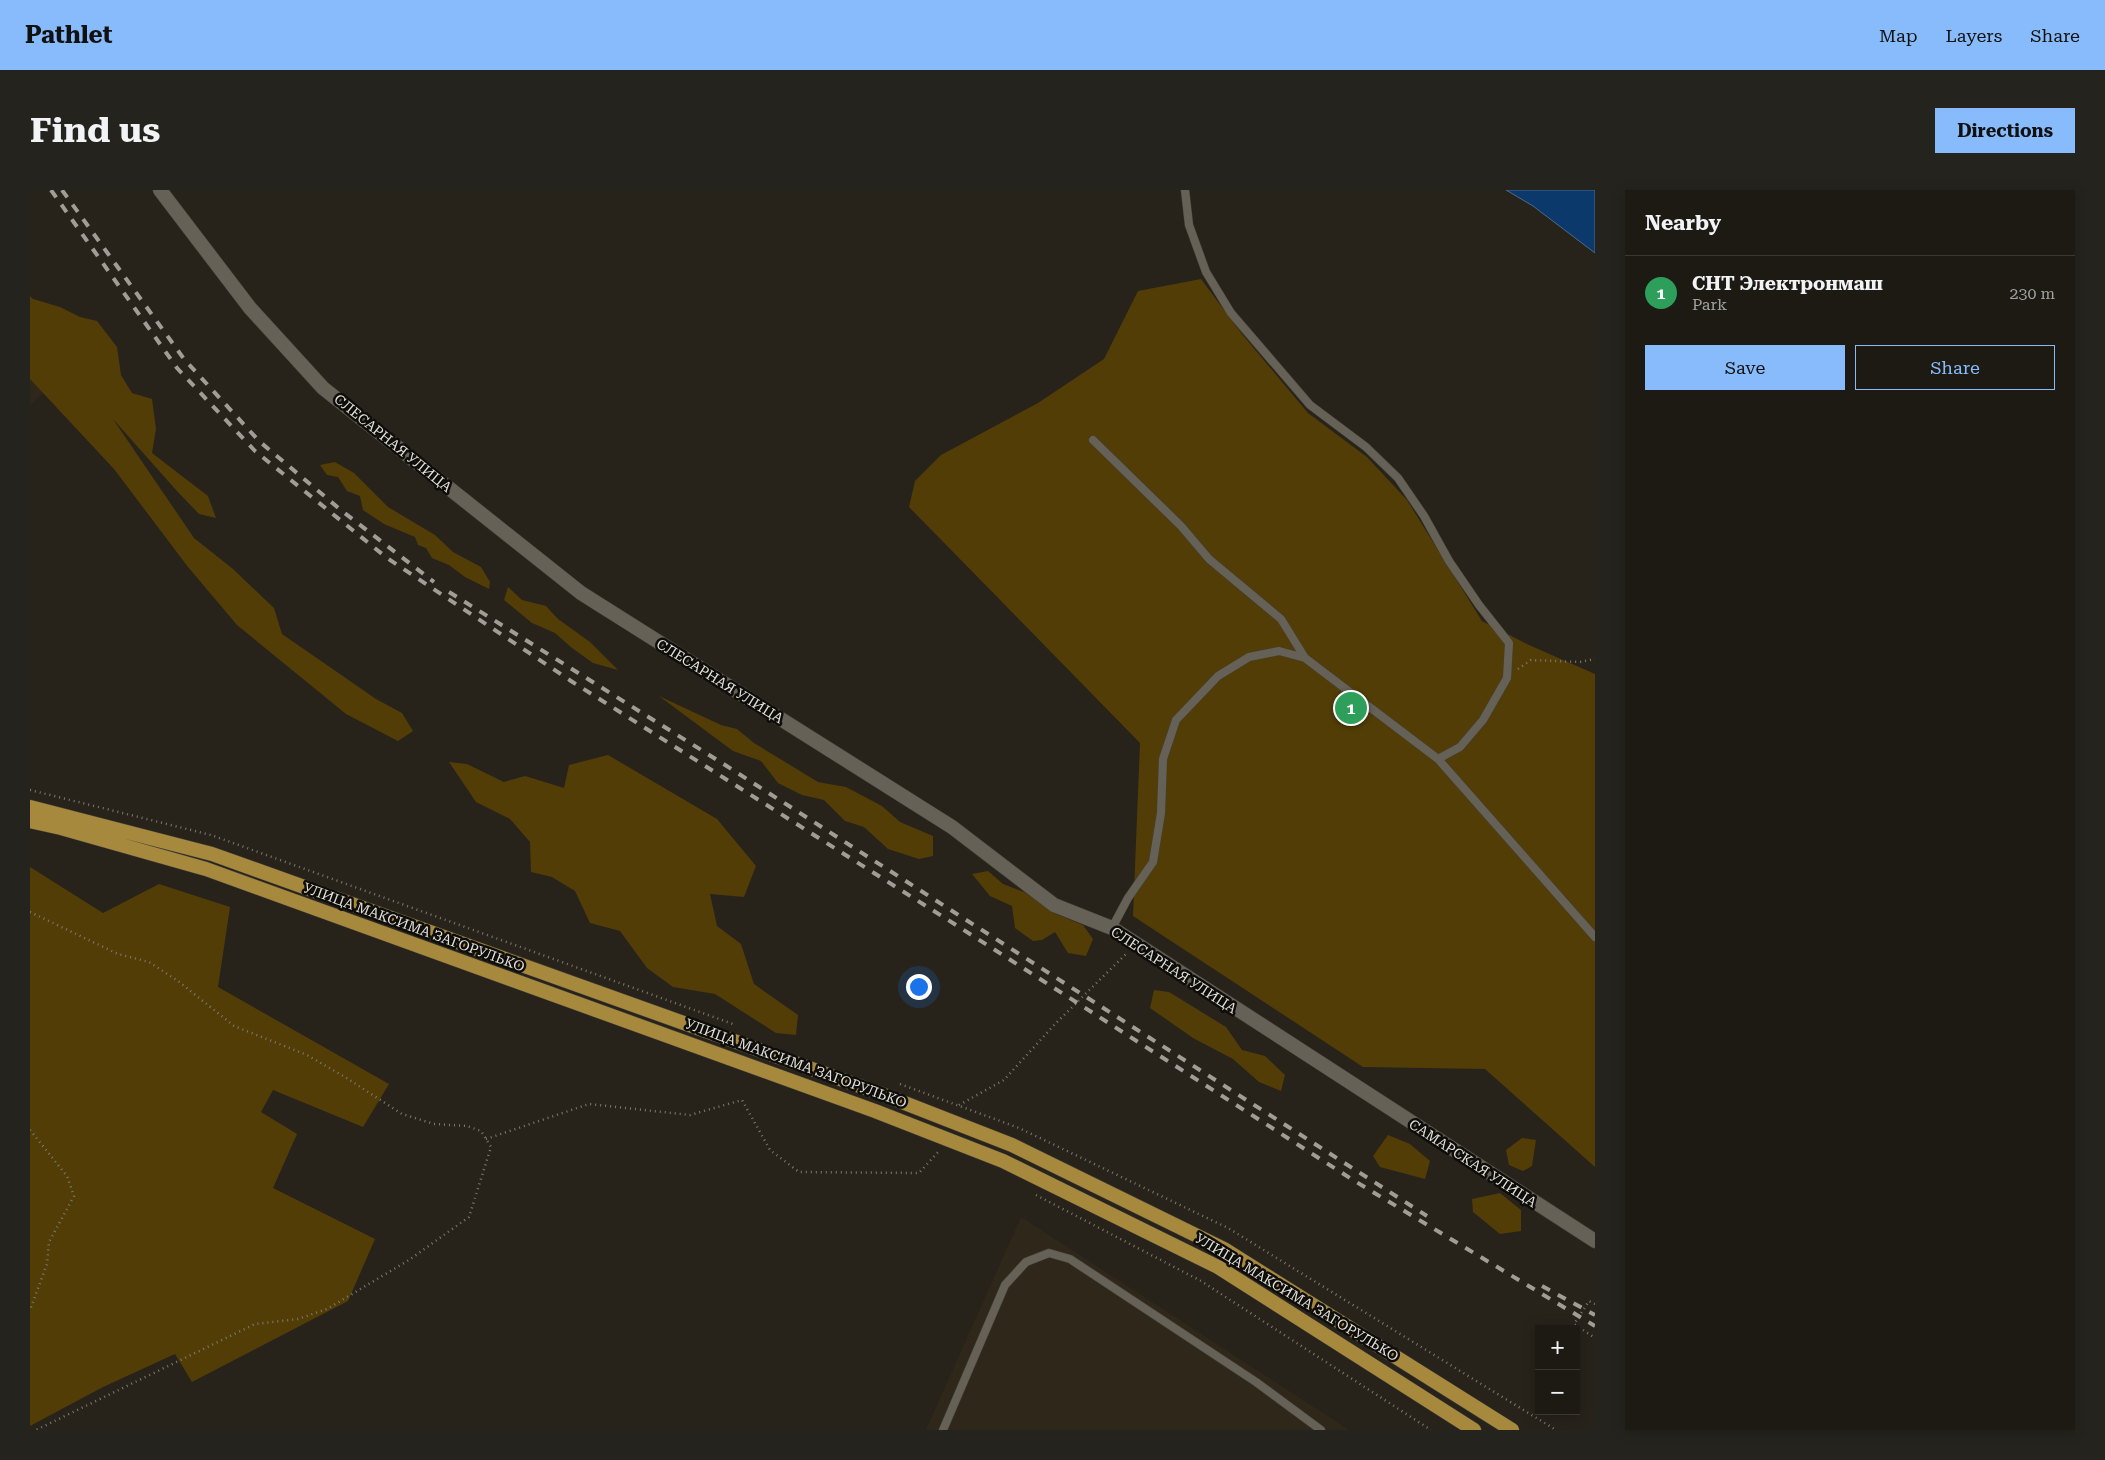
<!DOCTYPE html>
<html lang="en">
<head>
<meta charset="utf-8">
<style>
	body { margin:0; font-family:"Roboto Serif",serif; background:#25231d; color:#f1f3f6 }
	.controls { position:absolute; right:15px; bottom:15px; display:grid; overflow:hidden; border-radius:0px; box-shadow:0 2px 12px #0003 }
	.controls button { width:45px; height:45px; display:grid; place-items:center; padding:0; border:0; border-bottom:1px solid #3b3834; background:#1d1a14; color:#f1f3f6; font:25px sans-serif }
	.you { position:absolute; left:888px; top:796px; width:18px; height:18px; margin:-12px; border:4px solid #fff; border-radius:50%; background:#1a73e8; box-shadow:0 0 0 8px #1a73e833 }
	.badge { display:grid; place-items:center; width:32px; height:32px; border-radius:50%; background:#87bbfb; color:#fff; font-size:16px; font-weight:700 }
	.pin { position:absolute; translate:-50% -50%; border:2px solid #fff; box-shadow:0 1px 5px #0006 }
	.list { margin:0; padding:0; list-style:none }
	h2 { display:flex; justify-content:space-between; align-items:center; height:65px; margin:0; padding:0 20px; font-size:21px }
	h2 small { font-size:16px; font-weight:400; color:#a0a1a0 }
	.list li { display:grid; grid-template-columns:32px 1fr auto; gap:15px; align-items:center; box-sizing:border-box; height:75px; padding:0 20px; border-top:1px solid #3b3834 }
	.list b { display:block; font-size:19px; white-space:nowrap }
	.list p { margin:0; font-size:16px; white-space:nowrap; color:#a0a1a0 }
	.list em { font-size:16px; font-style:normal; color:#a0a1a0 }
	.actions { display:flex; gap:10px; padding:15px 20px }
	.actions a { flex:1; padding:11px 0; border:1px solid #87bbfb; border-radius:0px; text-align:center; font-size:18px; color:#87bbfb }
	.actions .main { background:#87bbfb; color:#111 }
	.map { position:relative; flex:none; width:1565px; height:1240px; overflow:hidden; border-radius:0px }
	header { display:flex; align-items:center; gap:30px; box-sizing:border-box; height:70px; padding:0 25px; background:#87bbfb; color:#111 }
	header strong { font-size:24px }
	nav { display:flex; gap:28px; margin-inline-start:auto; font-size:18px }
	.intro { display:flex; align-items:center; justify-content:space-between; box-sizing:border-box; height:120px; padding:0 30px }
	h1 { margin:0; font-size:35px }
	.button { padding:12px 22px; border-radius:0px; background:#87bbfb; color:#111; font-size:18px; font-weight:700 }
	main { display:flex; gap:30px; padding:0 30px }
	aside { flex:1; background:#1d1a14; border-radius:0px; box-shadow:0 2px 12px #0003 }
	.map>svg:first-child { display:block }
</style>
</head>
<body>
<header>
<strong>Pathlet</strong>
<nav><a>Map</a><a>Layers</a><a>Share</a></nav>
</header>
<div class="intro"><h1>Find us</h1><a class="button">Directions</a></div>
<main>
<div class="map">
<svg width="1565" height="1240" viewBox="0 0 1565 1240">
	<rect width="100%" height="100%" fill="#27231b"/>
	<path fill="#2f281a" d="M 0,187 L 13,203 L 0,215 Z
		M 991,1027 L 1319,1240 L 896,1240 Z"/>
	<path fill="#523d07" d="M 1171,89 L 1212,144 L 1278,223 L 1337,267 L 1377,310 L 1452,431 L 1499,455 L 1565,484 L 1565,977 L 1455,879 L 1333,877 L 1103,726 L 1110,553 L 879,317 L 885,291 L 911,265 L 1008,213 L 1074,169 L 1108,101 Z
		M 0,106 L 3,109 L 30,117 L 50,127 L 67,131 L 87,157 L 91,185 L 102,203 L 122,209 L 126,239 L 122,263 L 178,306 L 186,328 L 169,324 L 146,300 L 83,229 L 164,348 L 203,379 L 244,418 L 252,444 L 346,509 L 372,523 L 383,541 L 368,551 L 316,524 L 207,435 L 158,377 L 84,279 L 0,189 Z
		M 305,272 L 324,283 L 358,317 L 405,345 L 423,362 L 451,377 L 460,392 L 459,399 L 435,387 L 419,375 L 402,368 L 396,358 L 388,355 L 385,347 L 354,334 L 333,320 L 330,306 L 317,301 L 308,287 L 297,285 L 290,275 Z
		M 478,397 L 492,410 L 516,416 L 528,429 L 560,452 L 588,480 L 563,473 L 542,458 L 525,443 L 502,433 L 474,410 Z
		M 629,506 L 691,535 L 707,539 L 724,553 L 788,592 L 816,597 L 852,616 L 870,632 L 903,646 L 903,666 L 889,669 L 858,659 L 834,637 L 815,631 L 794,610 L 772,605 L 748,593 L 731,571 L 703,561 Z
		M 578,565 L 687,629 L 726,676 L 714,707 L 680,704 L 687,736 L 711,754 L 724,794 L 768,825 L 766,845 L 746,843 L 685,804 L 643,797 L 617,778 L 590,741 L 560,733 L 545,701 L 522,687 L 501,682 L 500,652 L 480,629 L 446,612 L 419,572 L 437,574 L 474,592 L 495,586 L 534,598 L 539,575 Z
		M 0,677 L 73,723 L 129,694 L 200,717 L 188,797 L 359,894 L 333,937 L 243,900 L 231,922 L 267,944 L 243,998 L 345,1049 L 318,1111 L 162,1192 L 145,1164 L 73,1197 L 0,1236 Z
		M 958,681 L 973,694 L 994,702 L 1026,724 L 1053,735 L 1063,749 L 1056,766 L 1038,763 L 1025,742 L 1012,750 L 1003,751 L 985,738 L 982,716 L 960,706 L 942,684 Z
		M 1124,800 L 1139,802 L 1196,837 L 1212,860 L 1235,866 L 1255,885 L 1251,901 L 1229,892 L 1203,869 L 1163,848 L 1120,818 Z
		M 1358,945 L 1380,954 L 1400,971 L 1395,989 L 1350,977 L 1343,966 Z
		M 1492,948 L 1506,950 L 1502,976 L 1493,981 L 1479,975 L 1476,960 Z
		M 1470,1003 L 1491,1020 L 1491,1041 L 1470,1044 L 1443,1022 L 1442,1009 Z"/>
	<path fill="#0b396c" stroke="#4c6b8d" d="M 1476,0 L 1565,0 L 1565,63 L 1503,16 Z"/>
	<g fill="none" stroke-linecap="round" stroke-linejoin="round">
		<defs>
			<path id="service" d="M 1155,0 L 1159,35 L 1176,82 L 1201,123 L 1280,215 L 1336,257 L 1368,288 L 1394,326 L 1419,371 L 1449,415 L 1479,453 L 1477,488 L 1453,530 L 1430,557 L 1408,569
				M 1063,250 L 1151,336 L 1179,369 L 1251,429 L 1275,468
				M 1082,738 L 1098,708 L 1123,672 L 1131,623 L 1133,569 L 1146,530 L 1188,486 L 1219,467 L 1249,461 L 1275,468 L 1408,569 L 1565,747
				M 913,1240 L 975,1095 L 996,1072 L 1019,1063 L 1040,1069 L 1226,1192 L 1291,1240"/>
			<path id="minor" d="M 130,0 L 220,118 L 293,198 L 551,403 L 922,637 L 1024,715 L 1082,738 L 1565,1051"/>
			<path id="primary" d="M 0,617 L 182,664 L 849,903 L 982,955 L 1194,1059 L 1482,1240
				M 0,631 L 31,638 L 176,679 L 845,921 L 973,971 L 1188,1077 L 1444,1240"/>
		</defs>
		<use href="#service" stroke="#434039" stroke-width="9"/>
		<use href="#minor" stroke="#434039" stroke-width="15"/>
		<use href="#primary" stroke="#434039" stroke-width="15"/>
		<path stroke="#7d7a73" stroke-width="2.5" stroke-dasharray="1 4" stroke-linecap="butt" d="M 1488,479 L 1501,470 L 1550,472 L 1565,469
			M 0,600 L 181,645 L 703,834
			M 0,722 L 88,764 L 119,772 L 148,791 L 204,836 L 277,865 L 315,887 L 372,924 L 404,934 L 437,936 L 451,941 L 461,957 L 439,1027 L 379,1070 L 297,1119 L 268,1129 L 225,1134 L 6,1240
			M 870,894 L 989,938 L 1198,1038 L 1526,1240
			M 929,915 L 974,890 L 1026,833 L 1096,764
			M 0,940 L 37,986 L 44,1006 L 19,1052 L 17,1074 L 0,1120
			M 456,949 L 559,914 L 660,925 L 712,910 L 740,960 L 769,982 L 889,983 L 909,961
			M 1006,1005 L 1171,1091 L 1401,1240
			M 1565,1114 L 1559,1111 L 1544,1134 L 1565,1148"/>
		<use href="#service" stroke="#666157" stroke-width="8"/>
		<use href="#minor" stroke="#666157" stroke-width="14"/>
		<use href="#primary" stroke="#a7893d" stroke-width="14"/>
		<path stroke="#a09d96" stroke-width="4" stroke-dasharray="9 9" stroke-linecap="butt" d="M 21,0 L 147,178 L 225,261 L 357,368 L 541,491 L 926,735 L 1323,990 L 1565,1136
			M 32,0 L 154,169 L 229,251 L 312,321 L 404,392
			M 419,402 L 692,573 L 1397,1026
			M 1512,1096 L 1565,1125"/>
	</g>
	<g text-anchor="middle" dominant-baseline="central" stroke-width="5" stroke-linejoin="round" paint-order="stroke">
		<g font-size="14" fill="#e3e1db" stroke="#0f0d09">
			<text transform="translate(363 253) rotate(39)">СЛЕСАРНАЯ УЛИЦА</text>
			<text transform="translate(690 491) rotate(32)">СЛЕСАРНАЯ УЛИЦА</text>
			<text transform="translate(384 737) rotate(20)">УЛИЦА МАКСИМА ЗАГОРУЛЬКО</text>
			<text transform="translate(1144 780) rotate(33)">СЛЕСАРНАЯ УЛИЦА</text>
			<text transform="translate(766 873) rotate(20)">УЛИЦА МАКСИМА ЗАГОРУЛЬКО</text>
			<text transform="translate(1443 973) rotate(33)">САМАРСКАЯ УЛИЦА</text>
			<text transform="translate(1267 1107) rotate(31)">УЛИЦА МАКСИМА ЗАГОРУЛЬКО</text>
		</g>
	</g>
</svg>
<div class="controls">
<button>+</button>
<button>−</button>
</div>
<div class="you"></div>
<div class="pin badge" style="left:1321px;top:518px;background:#2e9e5b">1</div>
</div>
<aside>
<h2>Nearby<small></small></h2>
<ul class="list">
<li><span class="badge" style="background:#2e9e5b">1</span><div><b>СНТ Электронмаш</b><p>Park</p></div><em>230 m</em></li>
</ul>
<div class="actions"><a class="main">Save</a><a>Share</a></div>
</aside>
</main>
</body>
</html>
